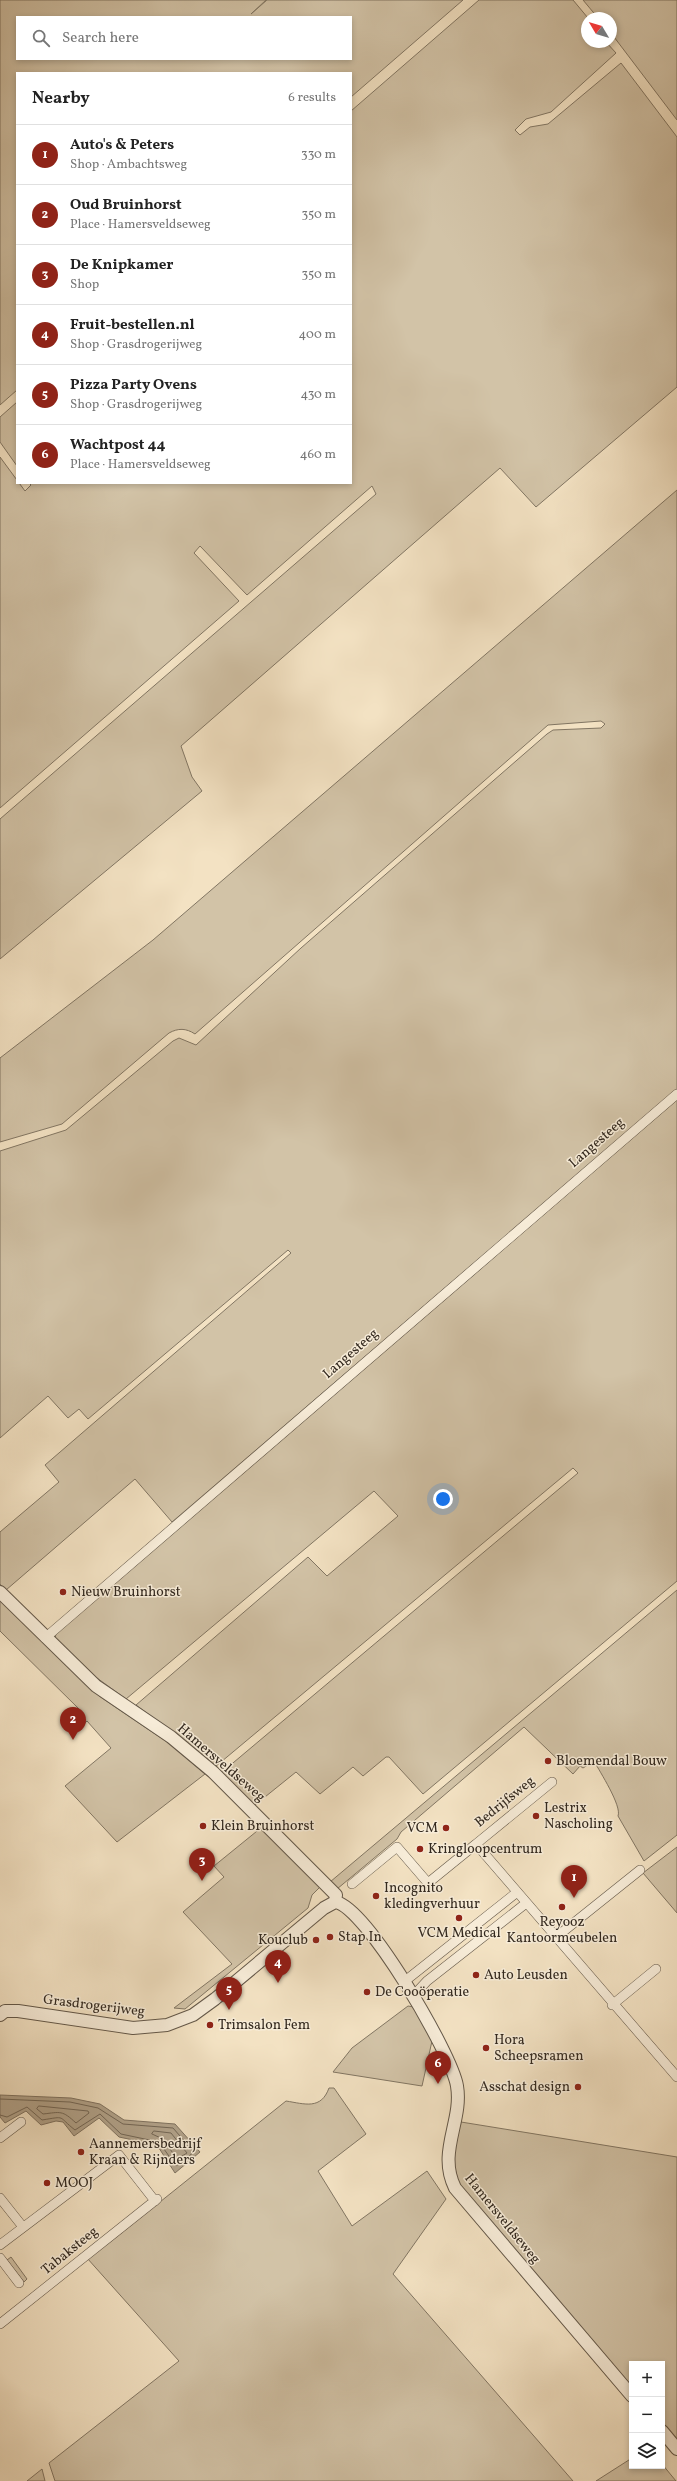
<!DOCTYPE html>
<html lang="en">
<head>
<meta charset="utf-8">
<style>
	body { margin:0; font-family:Vollkorn,serif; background:#f2f2f2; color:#222 }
	.controls { position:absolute; right:12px; bottom:12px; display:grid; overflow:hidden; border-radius:0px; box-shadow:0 2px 6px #0003 }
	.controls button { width:36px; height:36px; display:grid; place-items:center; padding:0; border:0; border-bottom:1px solid #e0e0e0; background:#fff; color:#222; font:20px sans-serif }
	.compass { position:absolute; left:581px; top:12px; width:36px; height:36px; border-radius:50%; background:#fff; box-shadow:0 2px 6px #0003; rotate:308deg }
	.you { position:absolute; left:443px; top:1499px; width:14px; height:14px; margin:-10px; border:3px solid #fff; border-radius:50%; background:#1a73e8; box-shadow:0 0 0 6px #1a73e833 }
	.badge { display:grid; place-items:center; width:26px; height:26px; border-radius:50%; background:#8f2418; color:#fff; font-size:13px; font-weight:700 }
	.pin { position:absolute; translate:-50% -33px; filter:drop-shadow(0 1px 2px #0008) }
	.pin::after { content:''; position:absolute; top:21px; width:14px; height:12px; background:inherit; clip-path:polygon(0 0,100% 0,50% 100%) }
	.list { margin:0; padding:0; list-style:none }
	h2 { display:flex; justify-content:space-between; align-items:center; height:52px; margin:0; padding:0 16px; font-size:17px }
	h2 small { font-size:13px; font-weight:400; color:#767676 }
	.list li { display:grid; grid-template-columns:26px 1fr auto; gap:12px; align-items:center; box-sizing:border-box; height:60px; padding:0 16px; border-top:1px solid #e0e0e0 }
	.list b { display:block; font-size:15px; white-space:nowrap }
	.list p { margin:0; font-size:13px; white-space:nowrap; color:#767676 }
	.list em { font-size:13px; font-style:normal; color:#767676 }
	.icon { flex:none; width:22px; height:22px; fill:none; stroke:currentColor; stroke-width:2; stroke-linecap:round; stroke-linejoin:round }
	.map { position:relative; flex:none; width:677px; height:2481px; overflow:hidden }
	.search { position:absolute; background:#fff; box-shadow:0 2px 6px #0003; left:16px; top:16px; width:336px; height:44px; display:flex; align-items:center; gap:10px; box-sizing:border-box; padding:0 14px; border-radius:0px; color:#767676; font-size:15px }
	.panel { position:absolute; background:#fff; box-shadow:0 2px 6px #0003; left:16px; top:72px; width:336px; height:412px; border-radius:0px }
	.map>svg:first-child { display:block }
</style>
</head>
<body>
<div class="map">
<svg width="677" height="2481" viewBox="0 0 677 2481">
	<rect width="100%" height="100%" fill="#f3e2c3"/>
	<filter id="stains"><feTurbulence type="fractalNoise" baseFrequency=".005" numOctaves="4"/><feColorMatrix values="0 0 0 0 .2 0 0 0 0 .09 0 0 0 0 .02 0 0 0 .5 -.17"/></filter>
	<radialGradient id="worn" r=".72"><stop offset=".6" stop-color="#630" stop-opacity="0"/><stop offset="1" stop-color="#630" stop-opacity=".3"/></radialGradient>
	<path fill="#d2c3a7" stroke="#827663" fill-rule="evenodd" d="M 0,0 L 266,0 L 251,14 L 267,0 L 463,0 L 351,97 L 351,73 L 17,73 L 17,390 L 0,405 ZM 17,17 L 351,17 L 351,59 L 17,59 Z
		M 479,0 L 573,0 L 588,18 L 587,42 L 606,42 L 616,53 L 551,112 L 526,119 L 515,130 L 520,135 L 530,127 L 548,124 L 621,63 L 677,137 L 677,387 L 536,507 L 500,468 L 181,746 L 192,777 L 202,791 L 0,959 L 0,819 L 376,494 L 372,486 L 247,595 L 200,546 L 194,553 L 239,601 L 0,808 L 0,457 L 25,491 L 31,485 L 29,483 L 351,483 L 351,111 Z
		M 583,0 L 677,0 L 677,120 L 611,33 L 611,18 L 598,18 Z
		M 17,402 L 17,466 L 0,442 L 0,417 Z
		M 677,490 L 677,1089 L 172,1522 L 135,1479 L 6,1590 L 0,1584 L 0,1532 L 59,1482 L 45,1465 L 291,1253 L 288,1250 L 88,1419 L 79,1409 L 68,1418 L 48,1396 L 0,1438 L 0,1151 L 66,1130 L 173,1041 L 179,1038 L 196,1045 L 301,948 L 547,734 L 553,730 L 601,728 L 605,724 L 601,721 L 548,725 L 195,1034 C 186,1028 178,1028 169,1033 L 62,1124 L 0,1142 L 0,1058 L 153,940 Z
		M 677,1100 L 677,1581 L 423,1794 L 389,1757 L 386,1757 L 363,1776 L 353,1767 L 320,1794 L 296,1772 L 255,1805 L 221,1773 L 578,1473 L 573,1468 L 215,1767 L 200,1753 L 136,1705 L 308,1557 L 327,1576 L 398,1516 L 374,1491 L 126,1699 L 97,1678 L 55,1639 L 56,1634 Z
		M 677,1590 L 677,1835 L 644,1861 L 618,1816 C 622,1806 600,1772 594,1761 L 583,1768 L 580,1766 L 573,1774 L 524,1727 L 401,1832 L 397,1839 L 337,1889 L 330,1882 Z
		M 0,1598 L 99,1696 L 170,1744 L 205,1774 L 117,1842 L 65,1786 L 111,1748 L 87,1721 L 73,1733 L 64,1724 L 79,1709 L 0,1631 Z
		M 262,1827 L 321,1886 L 312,1895 L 308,1908 L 185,2009 L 174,2008 L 232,1964 L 183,1912 L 224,1877 L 214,1866 Z
		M 677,1847 L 677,1913 L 643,1873 Z
		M 408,2006 L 414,2007 L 432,2041 L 422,2086 L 333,2072 L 352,2048 Z
		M 329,2088 L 334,2088 L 366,2134 L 318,2171 L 352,2226 L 427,2171 L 446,2199 L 393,2274 L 573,2481 L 55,2481 L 49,2463 L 179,2361 L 87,2258 L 110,2242 L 286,2101 C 305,2104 321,2110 329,2088 Z
		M 458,2117 L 461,2122 L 677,2157 L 677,2441 L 662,2424 L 662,2364 L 632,2364 L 632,2389 L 459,2186 L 452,2155 Z
		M 11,2257 L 27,2279 L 24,2282 L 7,2260 Z
		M 632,2458 L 632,2466 L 662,2466 L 662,2464 L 676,2481 L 596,2481 Z
		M 42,2469 L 45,2481 L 27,2481 Z"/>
	<path fill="#b2a38b" stroke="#7f7260" d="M 0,2095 L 71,2098 L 100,2104 L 124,2120 L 175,2124 L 200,2152 L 175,2173 L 157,2145 L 119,2137 L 99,2118 L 74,2136 L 63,2122 L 56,2121 L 41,2125 L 26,2111 L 5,2123 L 0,2117 Z"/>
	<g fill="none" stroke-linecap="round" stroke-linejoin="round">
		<path stroke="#726655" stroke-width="1" d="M 0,2099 L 70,2102 L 98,2108 L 123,2124 L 173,2128 L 194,2152 L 176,2166 L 159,2142 L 121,2134 L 100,2114 L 75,2130 C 57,2116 67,2116 42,2120 L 27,2107 L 7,2117 L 0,2115
			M 39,2106 L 88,2111 L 89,2113 L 76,2123 C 62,2110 61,2112 43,2114 L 37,2109 Z
			M 154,2131 L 171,2133 L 187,2153 L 177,2159 L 163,2139 L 152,2134 Z"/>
		<defs>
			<path id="minor" d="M 45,1638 L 677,1094
				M 476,1844 L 552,1782
				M 352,1884 L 397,1847 L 428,1883 L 476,1844 L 677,2077
				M 555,1938 L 640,1870
				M 405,1981 L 516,1893
				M 414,1995 L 427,1981 L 525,1904
				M 612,2005 L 656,1969
				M 0,2138 L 21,2122
				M 0,2198 L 23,2227
				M 0,2245 L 119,2155 L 155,2201
				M 0,2258 L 19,2283
				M 0,2324 L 157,2199"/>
			<path id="tertiary" d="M 0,1592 L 96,1686 L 171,1737 L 213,1772 L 336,1895 L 335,1902
				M 335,1902 C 365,1905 452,2054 457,2086 C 463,2121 437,2152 455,2188 L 632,2396
				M 0,2015 L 5,2011 L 18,2011 L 133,2028 L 167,2025 L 193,2015 L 215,1999 L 324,1908 L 335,1902
				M 662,2431 L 677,2449"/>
		</defs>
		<use href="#minor" stroke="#635748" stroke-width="10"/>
		<use href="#tertiary" stroke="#635748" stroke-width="14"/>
		<use href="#minor" stroke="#f7ecd8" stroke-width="9"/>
		<use href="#tertiary" stroke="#f7ecd8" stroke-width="12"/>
	</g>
	<g fill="#8f2418" stroke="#f7ecd8" stroke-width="1.5">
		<circle cx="63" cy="1592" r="4"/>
		<circle cx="548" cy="1761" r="4"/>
		<circle cx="536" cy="1816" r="4"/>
		<circle cx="203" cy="1826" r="4"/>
		<circle cx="446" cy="1828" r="4"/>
		<circle cx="420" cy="1849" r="4"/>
		<circle cx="376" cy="1896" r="4"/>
		<circle cx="562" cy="1907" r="4"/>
		<circle cx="459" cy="1918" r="4"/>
		<circle cx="330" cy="1937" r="4"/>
		<circle cx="316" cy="1940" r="4"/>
		<circle cx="476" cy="1975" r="4"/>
		<circle cx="367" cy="1992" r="4"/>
		<circle cx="210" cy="2025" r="4"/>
		<circle cx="486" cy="2048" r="4"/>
		<circle cx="578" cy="2087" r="4"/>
		<circle cx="81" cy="2152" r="4"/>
		<circle cx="47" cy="2183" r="4"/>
	</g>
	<g text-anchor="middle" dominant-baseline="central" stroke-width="3" stroke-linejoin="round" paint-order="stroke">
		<g font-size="14" fill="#33291f" stroke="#f7ecd8">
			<text transform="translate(597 1143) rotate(-41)">Langesteeg</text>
			<text transform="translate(351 1354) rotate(-41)">Langesteeg</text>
			<text transform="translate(221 1763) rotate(41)">Hamersveldseweg</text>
			<text transform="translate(505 1802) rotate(-39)">Bedrijfsweg</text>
			<text transform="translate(94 2006) rotate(7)">Grasdrogerijweg</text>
			<text transform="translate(502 2219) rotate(51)">Hamersveldseweg</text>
			<text transform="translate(70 2251) rotate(-39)">Tabaksteeg</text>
		</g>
		<g font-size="14" fill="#33291f" stroke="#f7ecd8" text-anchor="start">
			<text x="71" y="1592">Nieuw Bruinhorst</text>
			<text x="556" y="1761">Bloemendal Bouw</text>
			<text x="544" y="1808">Lestrix<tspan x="544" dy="16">Nascholing</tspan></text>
			<text x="211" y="1826">Klein Bruinhorst</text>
			<text x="438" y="1828" text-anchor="end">VCM</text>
			<text x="428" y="1849">Kringloopcentrum</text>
			<text x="384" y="1888">Incognito<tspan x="384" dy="16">kledingverhuur</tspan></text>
			<text x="562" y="1922" text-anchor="middle">Reyooz<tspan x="562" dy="16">Kantoormeubelen</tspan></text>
			<text x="459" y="1933" text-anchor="middle">VCM Medical</text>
			<text x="338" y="1937">Stap In</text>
			<text x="308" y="1940" text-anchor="end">Kouclub</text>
			<text x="484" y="1975">Auto Leusden</text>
			<text x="375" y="1992">De Cooöperatie</text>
			<text x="218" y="2025">Trimsalon Fem</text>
			<text x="494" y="2040">Hora<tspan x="494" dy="16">Scheepsramen</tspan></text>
			<text x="570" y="2087" text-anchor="end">Asschat design</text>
			<text x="89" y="2144">Aannemersbedrijf<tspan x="89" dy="16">Kraan &amp; Rijnders</tspan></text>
			<text x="55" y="2183">MOOJ</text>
		</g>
	</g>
	<rect width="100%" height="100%" filter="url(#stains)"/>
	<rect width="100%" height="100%" fill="url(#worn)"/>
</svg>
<div class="controls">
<button>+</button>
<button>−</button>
<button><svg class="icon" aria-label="layers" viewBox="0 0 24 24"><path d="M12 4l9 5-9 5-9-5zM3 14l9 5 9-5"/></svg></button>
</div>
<svg class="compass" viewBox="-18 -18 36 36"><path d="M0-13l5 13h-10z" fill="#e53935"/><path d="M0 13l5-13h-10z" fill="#767676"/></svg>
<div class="you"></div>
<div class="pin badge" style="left:574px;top:1898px">1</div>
<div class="pin badge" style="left:73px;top:1740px">2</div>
<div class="pin badge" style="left:202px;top:1881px">3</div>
<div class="pin badge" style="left:278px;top:1983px">4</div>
<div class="pin badge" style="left:229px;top:2010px">5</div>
<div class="pin badge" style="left:438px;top:2084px">6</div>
<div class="search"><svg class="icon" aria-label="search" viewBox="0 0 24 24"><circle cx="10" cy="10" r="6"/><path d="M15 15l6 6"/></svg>Search here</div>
<section class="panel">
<h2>Nearby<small>6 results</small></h2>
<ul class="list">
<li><span class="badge">1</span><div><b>Auto's &amp; Peters</b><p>Shop · Ambachtsweg</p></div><em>330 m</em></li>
<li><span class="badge">2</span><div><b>Oud Bruinhorst</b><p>Place · Hamersveldseweg</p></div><em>350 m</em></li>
<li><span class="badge">3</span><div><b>De Knipkamer</b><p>Shop</p></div><em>350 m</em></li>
<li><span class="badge">4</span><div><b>Fruit-bestellen.nl</b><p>Shop · Grasdrogerijweg</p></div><em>400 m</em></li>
<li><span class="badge">5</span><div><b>Pizza Party Ovens</b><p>Shop · Grasdrogerijweg</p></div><em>430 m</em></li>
<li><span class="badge">6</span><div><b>Wachtpost 44</b><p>Place · Hamersveldseweg</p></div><em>460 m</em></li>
</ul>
</section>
</div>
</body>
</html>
